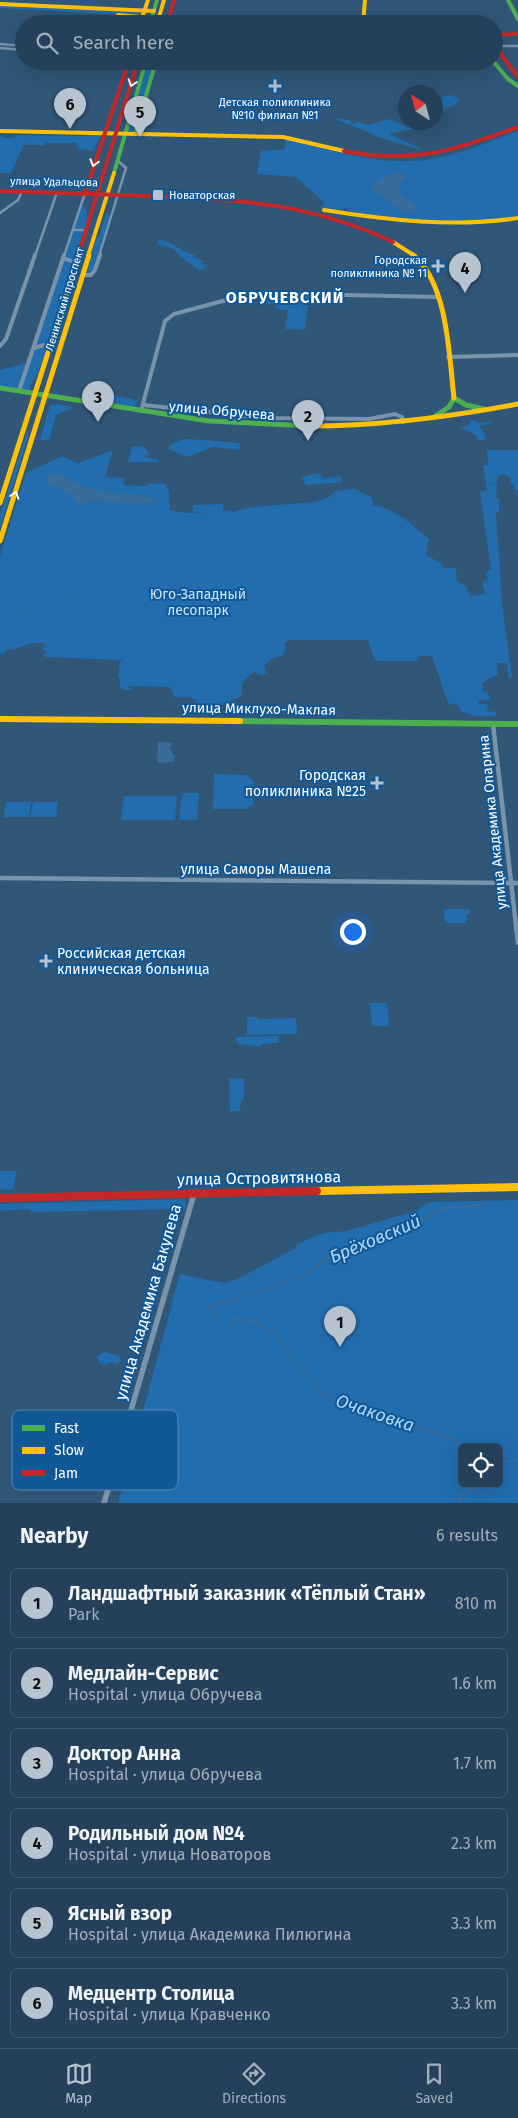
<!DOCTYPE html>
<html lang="en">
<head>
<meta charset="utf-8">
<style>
	body { margin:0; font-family:"Fira Sans",sans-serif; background:#304b63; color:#f1f3f6 }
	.controls { position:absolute; right:15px; bottom:15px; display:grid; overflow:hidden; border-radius:8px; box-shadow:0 5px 20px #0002 }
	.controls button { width:45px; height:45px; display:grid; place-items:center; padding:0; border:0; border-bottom:1px solid #415970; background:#24405a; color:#f1f3f6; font:25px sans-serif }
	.compass { position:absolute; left:398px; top:85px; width:45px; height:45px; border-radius:50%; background:#24405a; box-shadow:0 5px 20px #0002; rotate:324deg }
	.you { position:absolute; left:352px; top:931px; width:18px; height:18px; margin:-12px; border:4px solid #fff; border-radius:50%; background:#1a73e8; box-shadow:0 0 0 8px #1a73e833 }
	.badge { display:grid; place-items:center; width:32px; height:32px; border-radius:50%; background:#b7c4d0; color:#111; font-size:16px; font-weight:700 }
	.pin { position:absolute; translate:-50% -41px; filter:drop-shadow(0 1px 2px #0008) }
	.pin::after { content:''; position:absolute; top:26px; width:18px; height:15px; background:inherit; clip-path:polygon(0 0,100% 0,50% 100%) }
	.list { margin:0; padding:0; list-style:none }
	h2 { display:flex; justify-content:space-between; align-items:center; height:65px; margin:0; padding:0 20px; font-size:21px }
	h2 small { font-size:16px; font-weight:400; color:#a3afbb }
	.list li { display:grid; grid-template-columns:32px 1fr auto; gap:15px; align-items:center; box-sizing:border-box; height:70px; margin:0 10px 10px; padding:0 10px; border:1px solid #415970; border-radius:8px }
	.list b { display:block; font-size:19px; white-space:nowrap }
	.list p { margin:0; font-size:16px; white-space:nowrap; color:#a3afbb }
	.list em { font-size:16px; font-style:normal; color:#a3afbb }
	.icon { flex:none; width:28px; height:28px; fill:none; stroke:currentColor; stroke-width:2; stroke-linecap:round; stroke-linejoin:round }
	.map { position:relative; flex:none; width:518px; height:1503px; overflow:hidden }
	.search { position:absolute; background:#24405a; box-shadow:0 5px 20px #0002; left:15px; right:15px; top:15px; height:55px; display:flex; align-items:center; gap:12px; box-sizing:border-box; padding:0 18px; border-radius:28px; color:#a3afbb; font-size:19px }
	.sheet { height:545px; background:#24405a }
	nav { display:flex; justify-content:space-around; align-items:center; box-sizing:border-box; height:70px; border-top:1px solid #415970; background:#24405a; font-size:14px; color:#a3afbb }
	nav a { display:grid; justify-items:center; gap:2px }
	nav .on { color:#b7c4d0 }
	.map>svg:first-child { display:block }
</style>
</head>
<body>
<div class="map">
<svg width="518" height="1503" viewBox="0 0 518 1503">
	<rect width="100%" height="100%" fill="#305678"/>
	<path fill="#216dad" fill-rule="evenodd" d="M 0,5 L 139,12 L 138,16 L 126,15 L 0,8 Z
		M 100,15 L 138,19 L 136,24 L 96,24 Z
		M 148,61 L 155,61 L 134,131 L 128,131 Z
		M 451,95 L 460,100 C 456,105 445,111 436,109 L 438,104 L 436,104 L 436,98 Z
		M 337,118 L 352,121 L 350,123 L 352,124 L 359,122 L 368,125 L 390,119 L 413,129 L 389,134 L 422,149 L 448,143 L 421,150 L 372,135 L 373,134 L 335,119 Z
		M 518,131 L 518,216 C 463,232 406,220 351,213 L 347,208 L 335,210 L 320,208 L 325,203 L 296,177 L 257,174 L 261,151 L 284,149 L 286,140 L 289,139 C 334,151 383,167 431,159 C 461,154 490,141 518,131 Z
		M 93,134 L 101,134 L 93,151 L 78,149 L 76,143 L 45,143 L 44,145 L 26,145 L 25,142 L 11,173 L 0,173 L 0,135 L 4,138 L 14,138 L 16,135 L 84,136 Z
		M 82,204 L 86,209 L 88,217 L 38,373 L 30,385 L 31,388 L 28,390 L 0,387 L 0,370 L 30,362 Z
		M 107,211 L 110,217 L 94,267 L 90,273 L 87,273 L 96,238 L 99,237 Z
		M 158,240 C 173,240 181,253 195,255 L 194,257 L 205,262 L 201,264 L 207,265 L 202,268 L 207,268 L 199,270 L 186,260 L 183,260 L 185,259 L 179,256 L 180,256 C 176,253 175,249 169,247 C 163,245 162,247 157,244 Z
		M 267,294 L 309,295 L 305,330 L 285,329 L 288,310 L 276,309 L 276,304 L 266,304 Z
		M 108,394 L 139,401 L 133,408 L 99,402 L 101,397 Z
		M 54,404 L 74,407 L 56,415 L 49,440 L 40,440 L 50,406 Z
		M 474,420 L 479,423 L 490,421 L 493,423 L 480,426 L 487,439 L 478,441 L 476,435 L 460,427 L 471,425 L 468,421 Z
		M 28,428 L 28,438 L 0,528 L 0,514 Z
		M 183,439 L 189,439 L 240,443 L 239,450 L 213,447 L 187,457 L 168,449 L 170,445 Z
		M 143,446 L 150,454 L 145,456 L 148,458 L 157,459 L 160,462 L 128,462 L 132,447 Z
		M 113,450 L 105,477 L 125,478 L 123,485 L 147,486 L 148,483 L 155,484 L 155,487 L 156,483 L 166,484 L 166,487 L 169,491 L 170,510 L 186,513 L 210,512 L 193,512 L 193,505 L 223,504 L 223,511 L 229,510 L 233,512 L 252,507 L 315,502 L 329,497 L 335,491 L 351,489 L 355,489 L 372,498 L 373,505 C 395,508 413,526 429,539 L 426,555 L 441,563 L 444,568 L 456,568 L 457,581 L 466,586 L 470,596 L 485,594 L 482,582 L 488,579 L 486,572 L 491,569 L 480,492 L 487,490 L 483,465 L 488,465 L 487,450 L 518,450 L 518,490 L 513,490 L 515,487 L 510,482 L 511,478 L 503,474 L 498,475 L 497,485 L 488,483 L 497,486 L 496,498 L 499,499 L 499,512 L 496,513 L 502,603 L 512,678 L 509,679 L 507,663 L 497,663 L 498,674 L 482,683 L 483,692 L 488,693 L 491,700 L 479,700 L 479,704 L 487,704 L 488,711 L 496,712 L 496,715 C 484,718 472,716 461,712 L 459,706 L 448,703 L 432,656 L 420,656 L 416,661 L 378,661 L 374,659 L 368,640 L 288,640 L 284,645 L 286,647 L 282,656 L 271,659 L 264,666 L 267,673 L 261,675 L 254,672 L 242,683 L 242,696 L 206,711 L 197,711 L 196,700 L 190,697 L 184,698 L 174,697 L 173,690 L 169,687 L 127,686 L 133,690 L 124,690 L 120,687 L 120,679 L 118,677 L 120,662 L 123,660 L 45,657 L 43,655 L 48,651 L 41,650 L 45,645 L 44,643 L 32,643 L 13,650 L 6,649 L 5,653 L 0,654 L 0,556 L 26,473 L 62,456 L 78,463 Z
		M 318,473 L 323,477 L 322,479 L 340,476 L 343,482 L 306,485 L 304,482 L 305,481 L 301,477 Z
		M 214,774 L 247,775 L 253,781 L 253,805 L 245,809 L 213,809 Z
		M 182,793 L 199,793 L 197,820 L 179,820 Z
		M 124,796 L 177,796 L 175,820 L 121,820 Z
		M 6,802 L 31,802 L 29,817 L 4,817 Z
		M 33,802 L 58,802 L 56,817 L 30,817 Z
		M 444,909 L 469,909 L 470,914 L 466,914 L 467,923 L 445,923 Z
		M 370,1003 L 387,1003 L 389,1026 L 372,1026 Z
		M 247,1017 L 257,1017 L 258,1019 L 296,1018 L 297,1034 L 247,1035 Z
		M 279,1036 L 279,1043 L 261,1044 L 261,1047 L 239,1044 L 236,1041 L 236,1037 Z
		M 229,1078 L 244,1079 L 244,1099 L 241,1100 L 240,1111 L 230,1111 Z
		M 0,1171 L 17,1171 L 13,1189 L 0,1190 Z
		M 185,1199 L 186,1204 L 185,1209 L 31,1212 L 30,1209 L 0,1211 L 0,1204 Z
		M 518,1200 L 518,1503 L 118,1503 L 180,1274 L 225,1283 L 237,1279 L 296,1248 L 297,1244 L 323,1233 L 347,1231 L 418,1210 L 429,1202 ZM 462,1447 L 499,1447 L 499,1484 L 462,1484 Z
		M 105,1352 L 119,1356 L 121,1361 L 117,1364 L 111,1362 L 104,1365 L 99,1363 L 97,1356 Z"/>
	<path fill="#3a6c99" d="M 398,173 L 407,175 L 399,184 L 401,188 L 398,193 L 416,206 L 418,209 L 417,211 L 405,212 L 370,188 L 384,176 Z
		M 57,473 L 79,485 L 101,492 L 140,495 L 158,500 C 145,508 108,501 92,499 L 85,504 L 79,505 L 70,494 L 47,482 L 47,476 Z
		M 158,742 L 172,743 L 169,749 L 175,756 L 173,762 L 157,763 Z"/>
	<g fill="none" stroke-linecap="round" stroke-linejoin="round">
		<path stroke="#3a6c99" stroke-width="1" d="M 80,507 L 76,512 L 72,532 L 57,552 L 60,575 L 78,605 L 90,616 L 132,637 L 147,652 L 166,666 L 186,671 L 212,683
			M 9,618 L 55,603 L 70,593"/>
		<path stroke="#3a6c99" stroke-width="2" d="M 209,1305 L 220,1322
			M 211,1306 L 282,1284 L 307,1273 L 328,1258 L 384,1240 L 438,1211 L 448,1208 L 487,1204
			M 228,1326 L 235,1319 C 285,1319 292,1372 327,1396 C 341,1405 357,1409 373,1414 C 400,1422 426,1430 453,1439 L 462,1447
			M 499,1462 L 518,1460
			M 459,1503 L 459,1496 L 484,1484"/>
		<path stroke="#7993ab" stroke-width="2.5" d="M 0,44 L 24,46
			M 498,46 L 518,46
			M 0,48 L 24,50
			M 0,213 L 18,200 L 22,191
			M 73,230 L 87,230
			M 35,256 L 57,192
			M 64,256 L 85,193
			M 99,256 L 126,168 L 117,160"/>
		<path stroke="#7993ab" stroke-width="4" d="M 63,258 L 76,263
			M 83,275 L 91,275 L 95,270 L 100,255
			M 0,346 L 6,339 L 35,255
			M 34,348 L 51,343
			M 448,357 L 518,355
			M 19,391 L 64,255
			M 143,405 L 267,418 L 369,419 L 395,414 L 402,417 L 403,422
			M 141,411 L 165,321 L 174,314 L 253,293 L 439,297"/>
		<path stroke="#7993ab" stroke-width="4.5" d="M 493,724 L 518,943
			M 0,878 L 518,883"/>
		<path stroke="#7993ab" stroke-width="5.5" d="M 104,1503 L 194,1194"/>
		<path stroke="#4caf50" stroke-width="4" d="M 508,0 L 518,19
			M 150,24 L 157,0
			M 493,61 L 508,79 L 518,86
			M 135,134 L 156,61
			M 114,173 L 146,61"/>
		<path stroke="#4caf50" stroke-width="5" d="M 0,388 L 209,421 L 310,426
			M 454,398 L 466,405 L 484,409
			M 434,417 L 449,407 L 454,398"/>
		<path stroke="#4caf50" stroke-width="6" d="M 240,721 L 518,724"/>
		<path stroke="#ffc107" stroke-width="4" d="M 0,4 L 154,11
			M 118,15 L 152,18
			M 140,24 L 148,0
			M 157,24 L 164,0
			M 363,24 L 365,0
			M 0,131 L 283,137 L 344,151
			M 324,210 C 389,220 452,228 518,218
			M 393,242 L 415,256
			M 88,256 L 114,173"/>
		<path stroke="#ffc107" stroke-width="5" d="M 413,255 C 448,283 449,356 454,398
			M 310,426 C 380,426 449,417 518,404
			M 0,503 L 68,290
			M 0,541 L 89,255"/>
		<path stroke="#ffc107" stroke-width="6" d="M 0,719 L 240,721"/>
		<path stroke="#ffc107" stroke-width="8" d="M 317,1191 L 518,1187"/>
		<path stroke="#c62828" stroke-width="4" d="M 167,24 L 174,0
			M 494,35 L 518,34
			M 496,35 L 502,56 L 518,77
			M 344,151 C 414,165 453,150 518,127
			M 0,191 C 51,193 101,194 152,196 C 239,199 313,204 393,242
			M 85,193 L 129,61
			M 78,256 L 138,61"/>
		<path stroke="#c62828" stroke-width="5" d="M 68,290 L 79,255"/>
		<path stroke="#c62828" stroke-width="8" d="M 0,1198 L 317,1191"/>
	</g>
	<defs><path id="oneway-chevron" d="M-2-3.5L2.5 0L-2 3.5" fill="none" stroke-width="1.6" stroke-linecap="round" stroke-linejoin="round" transform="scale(1.25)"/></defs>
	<g stroke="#f6fbf6">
		<use href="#oneway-chevron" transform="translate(132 83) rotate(108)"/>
		<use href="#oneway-chevron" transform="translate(94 163) rotate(106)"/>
		<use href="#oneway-chevron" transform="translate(15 495) rotate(-72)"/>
	</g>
	<g fill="#b7c4d0" stroke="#115897" stroke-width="2">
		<path d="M272.5 78.5h5v5h5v5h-5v5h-5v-5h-5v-5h5z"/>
		<rect x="152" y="189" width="12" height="12" rx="2.5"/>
		<path d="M435.5 258.5h5v5h5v5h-5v5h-5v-5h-5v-5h5z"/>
		<path d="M374.5 775.5h5v5h5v5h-5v5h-5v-5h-5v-5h5z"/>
		<path d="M43.5 953.5h5v5h5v5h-5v5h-5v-5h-5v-5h5z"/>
	</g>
	<g text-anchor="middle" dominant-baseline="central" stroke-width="4" stroke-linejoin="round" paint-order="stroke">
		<g font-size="11" fill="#fff" stroke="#115897">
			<text x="275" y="102">Детская поликлиника<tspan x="275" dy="13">№10 филиал №1</tspan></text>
			<text x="169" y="195" text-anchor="start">Новаторская</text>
			<text x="427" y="260" text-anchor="end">Городская<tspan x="427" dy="13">поликлиника № 11</tspan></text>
		</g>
		<g font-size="11" fill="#fff" stroke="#115897">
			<text transform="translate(54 182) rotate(1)">улица Удальцова</text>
			<text transform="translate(65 299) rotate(-73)">Ленинский проспект</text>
		</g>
		<g font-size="14" fill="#fff" stroke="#115897">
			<text transform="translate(222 411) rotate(5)">улица Обручева</text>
			<text transform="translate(259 709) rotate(1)">улица Миклухо-Маклая</text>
			<text transform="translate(493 822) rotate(-96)">улица Академика Опарина</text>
			<text x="256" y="869">улица Саморы Машела</text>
		</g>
		<g font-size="14" fill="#c9e6fe" stroke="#115897">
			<text x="198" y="594">Юго-Западный<tspan x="198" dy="16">лесопарк</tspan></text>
		</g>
		<g font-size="14" fill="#fff" stroke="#115897" text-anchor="end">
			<text x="366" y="775">Городская<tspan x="366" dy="16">поликлиника №25</tspan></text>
			<text x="57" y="953" text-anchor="start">Российская детская<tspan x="57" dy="16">клиническая больница</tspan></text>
		</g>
		<g font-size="16" font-weight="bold" letter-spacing="1" fill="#fff" stroke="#115897">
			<text x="285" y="297">ОБРУЧЕВСКИЙ</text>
		</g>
		<g font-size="16" fill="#fff" stroke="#115897">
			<text transform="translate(259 1178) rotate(-1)">улица Островитянова</text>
			<text transform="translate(148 1302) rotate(-74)">улица Академика Бакулева</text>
		</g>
		<g font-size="18" font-style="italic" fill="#add8fb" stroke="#115897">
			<text transform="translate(375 1239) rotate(-23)">Брёховский</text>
			<text transform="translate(375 1413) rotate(19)">Очаковка</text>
		</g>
	</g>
	<rect x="12" y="1410" width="166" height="80" rx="8" fill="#115897" stroke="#588ab6" stroke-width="1"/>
	<rect x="22" y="1425" width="23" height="6" fill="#4caf50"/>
	<rect x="22" y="1447" width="23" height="7" fill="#ffc107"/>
	<rect x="22" y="1470" width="23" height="6" fill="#c62828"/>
	<g font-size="14" fill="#fff">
		<text x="54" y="1433">Fast</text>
		<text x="54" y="1455">Slow</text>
		<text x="54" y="1478">Jam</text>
	</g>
</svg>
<div class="controls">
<button><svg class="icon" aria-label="locate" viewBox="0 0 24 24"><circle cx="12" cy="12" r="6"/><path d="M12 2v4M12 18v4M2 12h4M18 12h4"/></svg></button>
</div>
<svg class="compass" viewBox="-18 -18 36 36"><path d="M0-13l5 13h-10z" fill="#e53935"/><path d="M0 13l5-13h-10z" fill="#a3afbb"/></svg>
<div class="you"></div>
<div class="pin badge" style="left:340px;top:1347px">1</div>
<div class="pin badge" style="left:308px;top:441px">2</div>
<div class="pin badge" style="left:98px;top:422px">3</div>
<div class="pin badge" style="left:465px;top:293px">4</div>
<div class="pin badge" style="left:140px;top:137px">5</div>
<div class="pin badge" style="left:70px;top:129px">6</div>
<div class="search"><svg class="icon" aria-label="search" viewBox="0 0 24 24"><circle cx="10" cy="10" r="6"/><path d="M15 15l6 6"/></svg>Search here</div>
</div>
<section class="sheet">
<h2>Nearby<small>6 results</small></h2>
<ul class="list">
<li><span class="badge">1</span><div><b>Ландшафтный заказник «Тёплый Стан»</b><p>Park</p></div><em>810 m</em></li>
<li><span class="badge">2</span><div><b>Медлайн-Сервис</b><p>Hospital · улица Обручева</p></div><em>1.6 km</em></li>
<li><span class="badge">3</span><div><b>Доктор Анна</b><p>Hospital · улица Обручева</p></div><em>1.7 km</em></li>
<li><span class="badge">4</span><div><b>Родильный дом №4</b><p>Hospital · улица Новаторов</p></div><em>2.3 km</em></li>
<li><span class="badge">5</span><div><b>Ясный взор</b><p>Hospital · улица Академика Пилюгина</p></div><em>3.3 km</em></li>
<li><span class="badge">6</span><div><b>Медцентр Столица</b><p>Hospital · улица Кравченко</p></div><em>3.3 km</em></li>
</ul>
</section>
<nav>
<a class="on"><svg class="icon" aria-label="map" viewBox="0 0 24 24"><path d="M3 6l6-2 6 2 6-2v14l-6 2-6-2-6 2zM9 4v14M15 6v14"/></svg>Map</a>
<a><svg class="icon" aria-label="directions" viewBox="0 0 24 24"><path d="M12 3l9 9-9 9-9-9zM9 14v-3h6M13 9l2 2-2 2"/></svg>Directions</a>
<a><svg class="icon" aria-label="saved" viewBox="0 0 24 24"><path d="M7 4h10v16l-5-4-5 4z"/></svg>Saved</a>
</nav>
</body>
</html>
